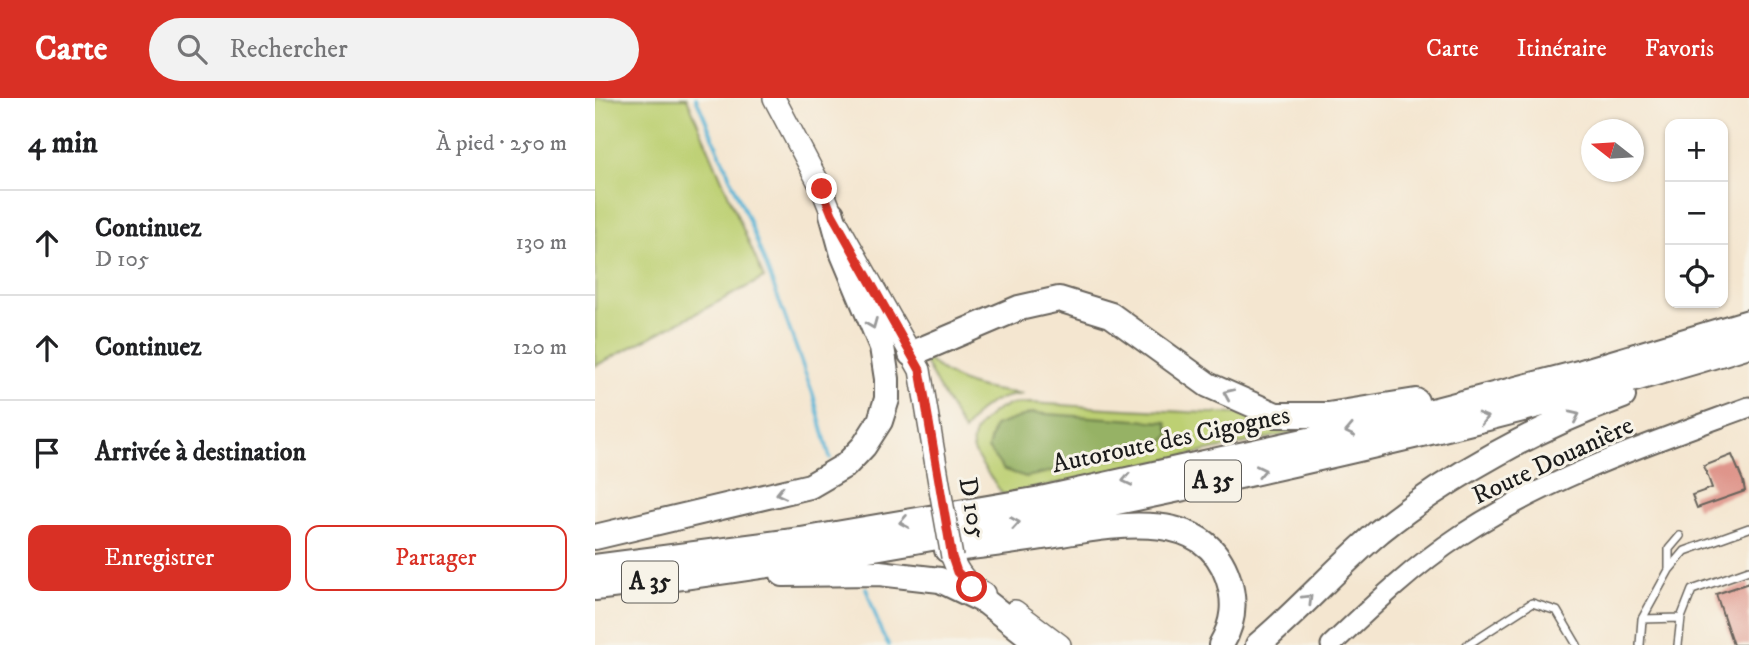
<!DOCTYPE html>
<html lang="fr">
<head>
<meta charset="utf-8">
<style>
	body { margin:0; font-family:"IM FELL DW Pica",serif; background:#f2f2f2; color:#202124 }
	.controls { position:absolute; right:21px; top:21px; display:grid; overflow:hidden; border-radius:14px; box-shadow:0 2px 5px #0004 }
	.controls button { width:63px; height:63px; display:grid; place-items:center; padding:0; border:0; border-bottom:2px solid #e0e0e0; background:#fff; color:#202124; font:35px sans-serif }
	.compass { position:absolute; left:986px; top:21px; width:63px; height:63px; border-radius:50%; background:#fff; box-shadow:0 2px 5px #0004; rotate:287deg }
	.stop { position:absolute; width:21px; height:21px; margin:-16px; border:5px solid #d93025; border-radius:50%; background:#fff }
	.stop.end { background:#d93025; border-color:#fff; box-shadow:0 2px 7px #0008 }
	.list { margin:0; padding:0; list-style:none }
	h2 { display:flex; justify-content:space-between; align-items:center; height:91px; margin:0; padding:0 28px; font-size:30px }
	h2 small { font-size:23px; font-weight:400; color:#757577 }
	.list li { display:grid; grid-template-columns:46px 1fr auto; gap:21px; align-items:center; box-sizing:border-box; height:105px; padding:0 28px; border-top:2px solid #e0e0e0 }
	.list b { display:block; font-size:26px; white-space:nowrap }
	.list p { margin:0; font-size:23px; white-space:nowrap; color:#757577 }
	.list em { font-size:23px; font-style:normal; color:#757577 }
	.actions { display:flex; gap:14px; padding:21px 28px }
	.actions a { flex:1; padding:16px 0; border:2px solid #d93025; border-radius:14px; text-align:center; font-size:24px; color:#d93025 }
	.actions .main { background:#d93025; color:#fff }
	.icon { flex:none; width:38px; height:38px; fill:none; stroke:currentColor; stroke-width:2; stroke-linecap:round; stroke-linejoin:round }
	.map { position:relative; flex:none; width:1154px; height:547px; overflow:hidden }
	header { display:flex; align-items:center; gap:42px; box-sizing:border-box; height:98px; padding:0 35px; background:#d93025; color:#fff }
	header strong { font-size:33px }
	nav { display:flex; gap:38px; margin-inline-start:auto; font-size:24px }
	.search { width:490px; height:63px; background:#f2f2f2; display:flex; align-items:center; gap:18px; box-sizing:border-box; padding:0 24px; border-radius:38px; color:#757577; font-size:26px }
	main { display:flex }
	aside { flex:1; background:#fff }
	.map>svg:first-child { display:block }
</style>
</head>
<body>
<header>
<strong>Carte</strong>
<div class="search"><svg class="icon" aria-label="search" viewBox="0 0 24 24"><circle cx="10" cy="10" r="6"/><path d="M15 15l6 6"/></svg>Rechercher</div>
<nav><a>Carte</a><a>Itinéraire</a><a>Favoris</a></nav>
</header>
<main>
<aside>
<h2>4 min<small>À pied · 250 m</small></h2>
<ul class="list">
<li><svg class="icon" aria-label="ahead" viewBox="0 0 24 24"><path d="M12 20V5M6 11l6-6 6 6"/></svg><div><b>Continuez</b><p>D 105</p></div><em>130 m</em></li>
<li><svg class="icon" aria-label="ahead" viewBox="0 0 24 24"><path d="M12 20V5M6 11l6-6 6 6"/></svg><div><b>Continuez</b></div><em>120 m</em></li>
<li><svg class="icon" aria-label="arrive" viewBox="0 0 24 24"><path d="M6 21V4h12l-3 4 3 4H6"/></svg><div><b>Arrivée à destination</b></div></li>
</ul>
<div class="actions"><a class="main">Enregistrer</a><a>Partager</a></div>
</aside>
<div class="map">
<svg width="1154" height="547" viewBox="0 0 1154 547">
	<rect width="100%" height="100%" fill="#f7f3e8"/>
	<filter id="ink" filterUnits="userSpaceOnUse"><feTurbulence type="fractalNoise" baseFrequency=".0143" numOctaves="2"/><feDisplacementMap in="SourceGraphic" scale="14" xChannelSelector="R" yChannelSelector="G"/><feConvolveMatrix kernelMatrix="1 2 1 2 8 2 1 2 1" color-interpolation-filters="sRGB"/></filter>
	<filter id="wash" filterUnits="userSpaceOnUse"><feTurbulence type="fractalNoise" baseFrequency=".00686" numOctaves="4" result="noise"/><feDisplacementMap in="SourceGraphic" scale="28" xChannelSelector="R" yChannelSelector="G"/><feGaussianBlur stdDeviation="1.57" result="paint"/><feColorMatrix in="noise" values="0 0 0 0 0 0 0 0 0 0 0 0 0 0 0 0 0 1.4 0 .05"/><feComposite in="paint" operator="in"/></filter>
	<g filter="url(#wash)">
		<rect width="100%" height="100%" fill="#f4e6d0"/>
		<path fill="#bdd073" stroke="#6c7648" stroke-width="2" d="M 0,0 L 92,0 L 169,180 L 0,268 Z
			M 324,254 C 359,287 381,291 428,296 C 397,300 385,307 369,334 Z
			M 436,305 C 554,313 672,320 790,315 L 408,397 C 402,387 380,360 378,350 C 374,331 399,311 414,307 C 421,305 430,306 436,305 Z"/>
		<path fill="#96b265" stroke="#596740" stroke-width="2" d="M 437,315 L 571,324 L 575,336 L 565,350 L 431,379 L 409,372 L 393,351 L 399,328 Z"/>
		<g fill="none" stroke-linecap="round" stroke-linejoin="round">
			<path stroke="#58b4d6" stroke-width="3.5" d="M 101,0 L 154,123 L 182,197 L 218,296 L 235,360
				M 271,490 L 287,536 L 294,547"/>
		</g>
		<g id="blocks">
			<path fill="#df958b" d="M 1137,357 L 1148,383 L 1150,393 L 1102,410 L 1097,397 L 1117,390 L 1109,368 Z
				M 1154,485 L 1154,547 L 1138,547 L 1121,496 Z"/>
		</g>
	</g>
	<g filter="url(#ink)">
		<use href="#blocks" fill-opacity="0" stroke="#68635b" stroke-width="2"/>
		<g fill="none" stroke-linecap="round" stroke-linejoin="round">
			<defs>
				<path id="lane" d="M 1074,472 L 1090,453 L 1154,430
					M 1047,521 L 1086,520
					M 872,547 L 937,505 L 962,513 L 982,547
					M 1045,547 L 1047,521 L 1074,472 L 1074,451 L 1085,438
					M 1083,547 L 1086,520 L 1097,492 L 1154,472"/>
				<path id="secondary" d="M 736,547 C 777,508 819,468 866,437 C 954,379 1056,345 1154,309"/>
				<path id="primary" d="M 179,0 L 227,91 L 237,116 L 325,272 L 346,397
					M 357,459 C 363,476 372,486 389,495
					M 420,513 L 465,547"/>
				<path id="highway" d="M 316,256 L 424,210 L 464,201 L 516,217 L 613,287 L 681,317 L 733,317 L 821,303
					M 0,439 L 215,388 L 251,367 L 269,348 L 285,323 L 292,301 L 292,281 L 287,249 L 248,156 L 237,116
					M 352,452 C 384,448 416,444 448,439 C 507,430 608,404 633,480 C 641,504 639,525 626,547
					M 0,469 L 206,442 L 446,401 L 791,325 L 987,274 L 1154,224
					M 188,476 L 284,475 L 345,482 L 391,504 L 429,534 L 442,547
					M 0,490 C 212,466 423,426 631,381 C 807,342 982,301 1154,247
					M 663,547 C 706,511 742,469 785,433 C 855,377 943,329 1028,298"/>
			</defs>
			<use href="#lane" stroke="#68635b" stroke-width="10"/>
			<use href="#secondary" stroke="#68635b" stroke-width="23"/>
			<use href="#primary" stroke="#68635b" stroke-width="24"/>
			<use href="#highway" stroke="#68635b" stroke-width="28"/>
			<use href="#lane" stroke="#fff" stroke-width="7"/>
			<use href="#secondary" stroke="#fff" stroke-width="19"/>
			<use href="#primary" stroke="#fff" stroke-width="21"/>
			<use href="#highway" stroke="#fff" stroke-width="24"/>
			<defs>
				<path id="primary-bridge" d="M 346,397 L 357,459"/>
			</defs>
			<use href="#primary-bridge" stroke="#68635b" stroke-width="24" stroke-linecap="butt"/>
			<use href="#primary-bridge" stroke="#fff" stroke-width="21"/>
		</g>
		<defs><path id="oneway-chevron" d="M-2-3.5L2.5 0L-2 3.5" fill="none" stroke-width="1.6" stroke-linecap="round" stroke-linejoin="round" transform="scale(1.75)"/></defs>
		<g stroke="#999">
			<use href="#oneway-chevron" transform="translate(277 226) rotate(68)"/>
			<use href="#oneway-chevron" transform="translate(633 296) rotate(-156)"/>
			<use href="#oneway-chevron" transform="translate(980 318) rotate(-25)"/>
			<use href="#oneway-chevron" transform="translate(888 320) rotate(-15)"/>
			<use href="#oneway-chevron" transform="translate(755 333) rotate(168)"/>
			<use href="#oneway-chevron" transform="translate(666 373) rotate(-12)"/>
			<use href="#oneway-chevron" transform="translate(532 382) rotate(168)"/>
			<use href="#oneway-chevron" transform="translate(186 395) rotate(167)"/>
			<use href="#oneway-chevron" transform="translate(309 424) rotate(170)"/>
			<use href="#oneway-chevron" transform="translate(420 425) rotate(-9)"/>
			<use href="#oneway-chevron" transform="translate(713 501) rotate(-45)"/>
		</g>
	</g>
	<g fill="none" stroke-linecap="round" stroke-linejoin="round" filter="url(#ink)">
		<path stroke="#d93025" stroke-width="9" d="M 227,91 L 237,116 L 325,272 L 357,459 L 362,474 L 377,489"/>
	</g>
	<g text-anchor="middle" dominant-baseline="central" stroke-width="6" stroke-linejoin="round" paint-order="stroke">
		<g fill="#f7f3e8" stroke="#5e5c59" stroke-width="2">
			<rect x="590" y="362.5" width="56" height="41" rx="5"/>
			<rect x="27" y="463.5" width="56" height="41" rx="5"/>
		</g>
		<g font-size="24" font-weight="bold" fill="#1c1c1c">
			<text x="618" y="383">A 35</text>
			<text x="55" y="484">A 35</text>
		</g>
		<g font-size="26" fill="#1c1c1c" stroke="#f7f3e8">
			<text transform="translate(576 342) rotate(-12)">Autoroute des Cigognes</text>
			<text transform="translate(958 363) rotate(-25)">Route Douanière</text>
			<text transform="translate(377 410) rotate(80)">D 105</text>
		</g>
	</g>
</svg>
<div class="controls">
<button>+</button>
<button>−</button>
<button><svg class="icon" aria-label="locate" viewBox="0 0 24 24"><circle cx="12" cy="12" r="6"/><path d="M12 2v4M12 18v4M2 12h4M18 12h4"/></svg></button>
</div>
<svg class="compass" viewBox="-18 -18 36 36"><path d="M0-13l5 13h-10z" fill="#e53935"/><path d="M0 13l5-13h-10z" fill="#757577"/></svg>
<div class="stop" style="left:377px;top:489px"></div>
<div class="stop end" style="left:227px;top:91px"></div>
</div>
</main>
</body>
</html>
